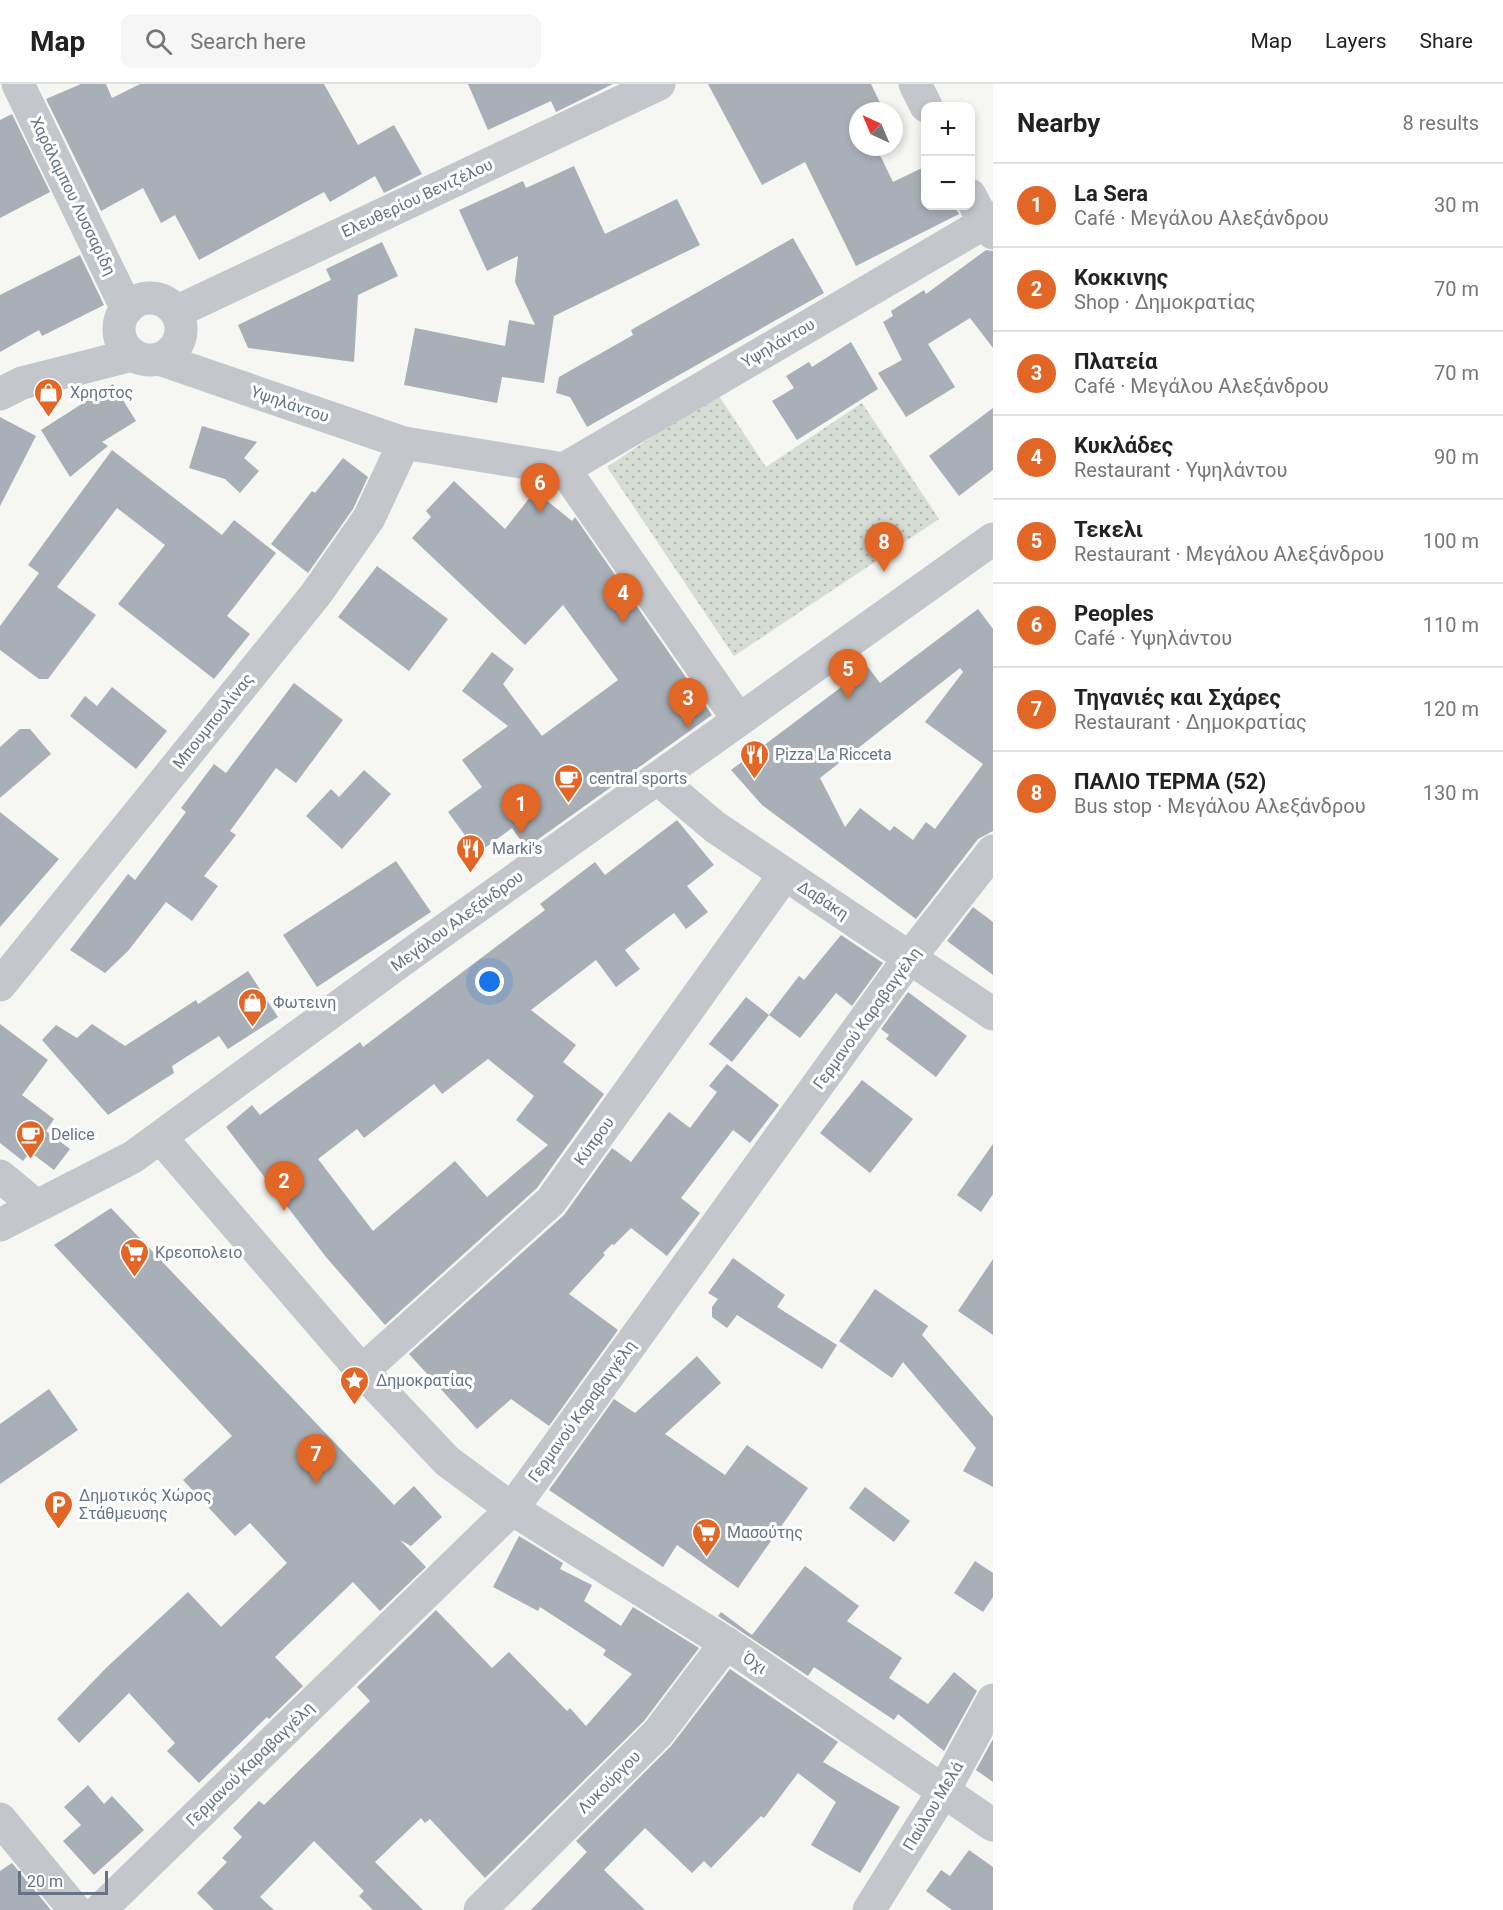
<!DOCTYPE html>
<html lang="en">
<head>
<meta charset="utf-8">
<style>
	body { margin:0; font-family:Roboto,sans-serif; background:#f6f6f6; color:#222 }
	.controls { position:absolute; right:18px; top:18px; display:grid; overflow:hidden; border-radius:12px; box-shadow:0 3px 9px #0003 }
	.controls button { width:54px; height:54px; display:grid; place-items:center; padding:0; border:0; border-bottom:2px solid #e0e0e0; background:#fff; color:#222; font:30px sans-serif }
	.compass { position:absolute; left:849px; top:18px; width:54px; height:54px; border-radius:50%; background:#fff; box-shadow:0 3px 9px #0003; rotate:316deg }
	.scale { position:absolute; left:18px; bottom:15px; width:90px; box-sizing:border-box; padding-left:6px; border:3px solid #657384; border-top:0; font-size:16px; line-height:21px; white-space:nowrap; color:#657384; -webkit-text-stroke:4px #fff; paint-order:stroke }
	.you { position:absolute; left:490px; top:898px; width:21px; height:21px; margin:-15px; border:4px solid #fff; border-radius:50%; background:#1a73e8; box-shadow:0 0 0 9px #1a73e833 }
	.badge { display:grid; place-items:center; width:39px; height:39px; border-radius:50%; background:#e26727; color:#fff; font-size:20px; font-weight:700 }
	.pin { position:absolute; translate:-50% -50px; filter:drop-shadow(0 2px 3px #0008) }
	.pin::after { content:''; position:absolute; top:32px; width:21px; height:18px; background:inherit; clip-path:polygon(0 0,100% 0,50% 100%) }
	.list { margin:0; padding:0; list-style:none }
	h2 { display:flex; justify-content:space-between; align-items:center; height:78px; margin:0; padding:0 24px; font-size:26px }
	h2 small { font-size:20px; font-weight:400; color:#767676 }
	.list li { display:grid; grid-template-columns:39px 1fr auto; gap:18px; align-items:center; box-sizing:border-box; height:84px; padding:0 24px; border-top:2px solid #e0e0e0 }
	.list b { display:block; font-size:22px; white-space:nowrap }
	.list p { margin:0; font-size:20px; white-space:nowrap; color:#767676 }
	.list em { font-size:20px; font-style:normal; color:#767676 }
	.icon { flex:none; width:33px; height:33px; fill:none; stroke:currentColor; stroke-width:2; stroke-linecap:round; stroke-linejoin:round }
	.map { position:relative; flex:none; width:993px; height:1826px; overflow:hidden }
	header { display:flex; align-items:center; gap:36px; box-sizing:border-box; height:84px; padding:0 30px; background:#fff; border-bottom:2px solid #e0e0e0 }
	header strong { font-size:28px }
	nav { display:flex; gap:33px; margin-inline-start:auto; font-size:21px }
	.search { width:420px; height:54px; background:#f6f6f6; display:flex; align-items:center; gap:15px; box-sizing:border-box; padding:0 21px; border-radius:12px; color:#767676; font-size:22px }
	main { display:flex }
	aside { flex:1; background:#fff }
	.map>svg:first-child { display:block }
</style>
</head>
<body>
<header>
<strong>Map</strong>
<div class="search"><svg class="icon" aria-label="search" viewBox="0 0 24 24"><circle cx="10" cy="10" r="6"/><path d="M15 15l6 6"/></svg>Search here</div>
<nav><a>Map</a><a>Layers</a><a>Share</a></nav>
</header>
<main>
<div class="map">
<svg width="993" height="1826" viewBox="0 0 993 1826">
	<defs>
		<pattern id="grass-dots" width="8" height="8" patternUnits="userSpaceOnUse" patternTransform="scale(1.5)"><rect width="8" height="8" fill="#d6ddd4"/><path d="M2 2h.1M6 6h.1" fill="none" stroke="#b1b8b2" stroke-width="1.8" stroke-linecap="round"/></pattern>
	</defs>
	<rect width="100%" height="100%" fill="#f6f6f3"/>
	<path fill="url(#grass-dots)" d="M 717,309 L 766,383 L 862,319 L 939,435 L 734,572 L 607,383 Z"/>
	<path fill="#a8afb6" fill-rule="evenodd" d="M 81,0 L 106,0 L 112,14 L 140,0 L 324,0 L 358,61 L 394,41 L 422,90 L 384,109 L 375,92 L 330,118 L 324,108 L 199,176 L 175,131 L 161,139 L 143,104 L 101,127 L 46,15 Z
		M 468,0 L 613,0 L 556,28 L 551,17 L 488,46 Z
		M 708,0 L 871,0 L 884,27 L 858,27 L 858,63 L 876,63 L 893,98 L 926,82 L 926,122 L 954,122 L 959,130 L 856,182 L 805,78 L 762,101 Z
		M 12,30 L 50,108 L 0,134 L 0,36 Z
		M 574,82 L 605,150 L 677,115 L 700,161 L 554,232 L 544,299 L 502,293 L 497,319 L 404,301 L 415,244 L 505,262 L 509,236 L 535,241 L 515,198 L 518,172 L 487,187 L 459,126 L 523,97 L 526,104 Z
		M 793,154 L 824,209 L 587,343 L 570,313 L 556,309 L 559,293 L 633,251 L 631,246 Z
		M 382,158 L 398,192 L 358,211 L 354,278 L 248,264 L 238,241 L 331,196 L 326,185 Z
		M 986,166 L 993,167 L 993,264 L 970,234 L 928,260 L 955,303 L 906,333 L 878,289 L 902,276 L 883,238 L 893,232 L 891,227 L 924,206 L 926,210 Z
		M 80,171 L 104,221 L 42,252 L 39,246 L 0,268 L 0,211 Z
		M 851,258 L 878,305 L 797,356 L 772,317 L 794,304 L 786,292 L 809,278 L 812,283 Z
		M 113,300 L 136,337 L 102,358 L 108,362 L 70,393 L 41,346 Z
		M 993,324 L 993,386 L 959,412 L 929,372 Z
		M 0,333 L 36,352 L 0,422 Z
		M 202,342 L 257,358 L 244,374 L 259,387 L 240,409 L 225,395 L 189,384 Z
		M 112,366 L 222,451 L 234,436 L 276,469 L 227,532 L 250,550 L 214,595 L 118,520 L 165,461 L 117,424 L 57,503 L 96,531 L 48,595 L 39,595 L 0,566 L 0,542 L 39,489 L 28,481 Z
		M 343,374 L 368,393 L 353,425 L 308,489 L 271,460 L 312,407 L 315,409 Z
		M 454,397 L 505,445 L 535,407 L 572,437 L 575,433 L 712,631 L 526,764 L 512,744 L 478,769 L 448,728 L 482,703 L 462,676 L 508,642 L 462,607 L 492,568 L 514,585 L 503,600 L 542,652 L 618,596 L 563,521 L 525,561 L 412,454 L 431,433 L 426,427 Z
		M 377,482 L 448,535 L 409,587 L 338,533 Z
		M 978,525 L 993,545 L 993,747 L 978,755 L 916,835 L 762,721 L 731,686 L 868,583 L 880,599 ZM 960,584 L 963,588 L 925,638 L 983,680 L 935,745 L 926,738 L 913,756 L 894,742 L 890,747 L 860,724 L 845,743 L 820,694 Z
		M 294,599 L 343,636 L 296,699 L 276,684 L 230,747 L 236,751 L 204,792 L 218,802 L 192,837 L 166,818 L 128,867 L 105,889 L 70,866 L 128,790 L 135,796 L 186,728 L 181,724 L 214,680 L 226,689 Z
		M 112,603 L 167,647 L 136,685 L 70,632 L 85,612 L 97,622 Z
		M 20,645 L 30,645 L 51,670 L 0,714 L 0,663 Z
		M 364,686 L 391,710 L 342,765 L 306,732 L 331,705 L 339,713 Z
		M 0,728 L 59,775 L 0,843 Z
		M 677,736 L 714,781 L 687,802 L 708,828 L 686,845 L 674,829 L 625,866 L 640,885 L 616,903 L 596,876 L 531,926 L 576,961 L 563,978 L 604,1010 L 537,1104 L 385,1241 L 326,1173 L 226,1043 L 252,1021 L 260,1031 L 360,958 L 363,963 L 545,826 L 540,820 L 595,778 L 605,791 ZM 488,975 L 534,1012 L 516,1036 L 548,1061 L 487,1113 L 455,1077 L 373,1147 L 318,1075 L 357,1045 L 364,1054 L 434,1000 L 442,1010 Z
		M 396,777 L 431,828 L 317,903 L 283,851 Z
		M 973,823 L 993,838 L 993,891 L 947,857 Z
		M 841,851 L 883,879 L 852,922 L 836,909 L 800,954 L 769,931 L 732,978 L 709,960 L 746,913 L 769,931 L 799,892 L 804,896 Z
		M 248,887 L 278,933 L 228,965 L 219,952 L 172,982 L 174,989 L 108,1031 L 42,956 L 56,941 L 77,954 L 92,940 L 125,962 L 196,916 L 198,920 Z
		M 908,908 L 967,952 L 936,993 L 886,955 L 889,951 L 881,945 Z
		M 0,940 L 48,976 L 22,1011 L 54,1035 L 46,1047 L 70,1065 L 54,1086 L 30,1068 L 23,1077 L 0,1059 Z
		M 727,980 L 779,1021 L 750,1059 L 733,1046 L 681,1114 L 700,1129 L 667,1172 L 631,1144 L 614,1161 L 612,1160 L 603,1169 L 605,1171 L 569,1210 L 618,1246 L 549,1342 L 511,1315 L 477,1345 L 409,1270 L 564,1131 L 612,1064 L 631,1078 L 669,1028 L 690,1044 L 717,1008 L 709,1002 Z
		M 862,996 L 913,1035 L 870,1089 L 820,1049 Z
		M 993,1060 L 993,1110 L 981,1128 L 957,1111 Z
		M 111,1124 L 394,1421 L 414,1402 L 442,1433 L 411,1462 L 400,1456 L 426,1483 L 380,1527 L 353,1498 L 275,1573 L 303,1602 L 269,1635 L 267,1633 L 199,1699 L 167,1667 L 175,1659 L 129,1609 L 79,1659 L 57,1635 L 106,1584 L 188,1508 L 221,1543 L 287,1479 L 250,1439 L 235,1452 L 183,1396 L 232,1352 L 54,1161 Z
		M 733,1174 L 785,1211 L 777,1223 L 837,1261 L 822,1285 L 737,1231 L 727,1244 L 712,1233 L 712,1223 L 718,1215 L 708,1209 Z
		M 993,1175 L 993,1251 L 958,1227 Z
		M 875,1205 L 928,1242 L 922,1251 L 993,1333 L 993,1403 L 963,1387 L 976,1364 L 903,1278 L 892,1294 L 839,1257 Z
		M 697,1272 L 721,1299 L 665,1350 L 725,1391 L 747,1361 L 808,1404 L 738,1504 L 677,1461 L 663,1483 L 549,1406 L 614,1315 L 635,1329 Z
		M 49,1305 L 78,1346 L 0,1400 L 0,1340 Z
		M 865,1403 L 910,1437 L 894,1458 L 849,1424 Z
		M 519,1452 L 563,1479 L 560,1485 L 592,1501 L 584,1517 L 621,1542 L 633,1523 L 699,1564 L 644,1637 L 485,1794 L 430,1735 L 425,1739 L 421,1734 L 375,1778 L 423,1826 L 373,1826 L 359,1812 L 364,1807 L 314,1757 L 260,1813 L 274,1826 L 214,1826 L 197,1809 L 227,1778 L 222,1774 L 242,1753 L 233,1744 L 259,1717 L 264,1721 L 370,1617 L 357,1603 L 436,1526 L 492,1584 L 509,1568 L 567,1627 L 570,1624 L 586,1642 L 632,1590 L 603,1571 L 606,1566 L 540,1523 L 538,1527 L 493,1503 Z
		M 975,1477 L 993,1489 L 993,1513 L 983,1528 L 954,1509 Z
		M 805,1482 L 859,1522 L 847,1537 L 902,1574 L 889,1594 L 928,1620 L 954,1588 L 977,1607 L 944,1667 L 898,1630 L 894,1636 L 814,1583 L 808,1592 L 718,1532 L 721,1528 L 752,1551 Z
		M 730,1585 L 838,1658 L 823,1678 L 900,1723 L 860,1789 L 811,1761 L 836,1718 L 798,1689 L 764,1734 L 761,1732 L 711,1784 L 704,1777 L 692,1789 L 645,1744 L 604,1786 L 645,1826 L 531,1826 L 587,1768 L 576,1757 L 671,1662 Z
		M 993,1655 L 993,1698 L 976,1686 Z
		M 88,1701 L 104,1720 L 112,1712 L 144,1746 L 94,1791 L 63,1757 L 81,1741 L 64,1723 Z
		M 969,1766 L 993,1783 L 993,1826 L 952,1826 L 926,1807 L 941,1786 L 950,1792 Z
		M 12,1779 L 51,1826 L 0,1826 L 0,1787 Z"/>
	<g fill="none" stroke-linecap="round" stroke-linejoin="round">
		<path stroke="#c3c6ca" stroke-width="33" d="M 18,0 L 127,225
			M 915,0 L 926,22
			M 970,111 L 984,138 L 993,149
			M119 245a31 31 0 1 1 62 0a31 31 0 1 1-62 0Z
			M 176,228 L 659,0
			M 159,275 L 404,359 L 564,385 L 993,134
			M 0,310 L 22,299 L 132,271
			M 564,385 L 738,635
			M 658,695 L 715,743 L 993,930
			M 0,901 L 316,510 L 369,434 L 404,359
			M 0,1092 L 36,1122
			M 362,1287 L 551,1117 L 785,790
			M 0,1735 L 75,1826
			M 100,1826 L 512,1425 L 910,873 L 993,767
			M 480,1826 L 658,1649 L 726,1559
			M 869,1826 L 943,1708 L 993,1616"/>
		<path stroke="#c3c6ca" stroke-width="33" d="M 161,1054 L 362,1287 L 447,1377 L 512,1425 L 726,1559 L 993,1741
			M 0,1141 L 133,1073 L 412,869 L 993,455"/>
	</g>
	<defs>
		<symbol id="shop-pin" viewBox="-11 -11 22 30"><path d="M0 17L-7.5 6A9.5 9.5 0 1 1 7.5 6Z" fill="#e26727" stroke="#fff"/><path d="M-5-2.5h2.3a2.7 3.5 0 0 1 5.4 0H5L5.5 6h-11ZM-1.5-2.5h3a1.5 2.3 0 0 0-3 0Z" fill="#fff"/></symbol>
		<symbol id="restaurant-pin" viewBox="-11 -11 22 30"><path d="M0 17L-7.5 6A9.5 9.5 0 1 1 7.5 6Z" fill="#e26727" stroke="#fff"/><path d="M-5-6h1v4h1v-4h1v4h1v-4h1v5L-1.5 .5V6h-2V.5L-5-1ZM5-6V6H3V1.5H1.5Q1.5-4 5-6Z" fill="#fff"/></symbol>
		<symbol id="cafe-pin" viewBox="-11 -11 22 30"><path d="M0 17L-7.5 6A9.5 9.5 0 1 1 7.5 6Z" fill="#e26727" stroke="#fff"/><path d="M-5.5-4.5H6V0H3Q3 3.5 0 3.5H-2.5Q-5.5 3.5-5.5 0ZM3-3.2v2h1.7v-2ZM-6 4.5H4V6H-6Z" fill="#fff"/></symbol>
		<symbol id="supermarket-pin" viewBox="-11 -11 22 30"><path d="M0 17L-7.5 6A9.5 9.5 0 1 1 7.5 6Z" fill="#e26727" stroke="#fff"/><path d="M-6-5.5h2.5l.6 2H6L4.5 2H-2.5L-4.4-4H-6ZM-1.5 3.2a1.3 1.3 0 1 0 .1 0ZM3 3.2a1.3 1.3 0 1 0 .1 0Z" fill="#fff"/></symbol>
		<symbol id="sight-pin" viewBox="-11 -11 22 30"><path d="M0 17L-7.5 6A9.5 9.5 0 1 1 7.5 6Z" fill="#e26727" stroke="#fff"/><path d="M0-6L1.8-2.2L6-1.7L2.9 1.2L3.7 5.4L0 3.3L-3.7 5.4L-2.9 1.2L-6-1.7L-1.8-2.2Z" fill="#fff"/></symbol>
		<symbol id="parking-pin" viewBox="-11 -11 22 30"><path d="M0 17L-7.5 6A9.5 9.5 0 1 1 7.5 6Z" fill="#e26727" stroke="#fff"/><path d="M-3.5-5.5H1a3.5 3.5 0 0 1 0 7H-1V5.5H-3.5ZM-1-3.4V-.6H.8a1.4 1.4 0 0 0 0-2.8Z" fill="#fff"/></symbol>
	</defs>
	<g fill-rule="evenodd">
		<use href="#shop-pin" x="32" y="292" width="33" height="45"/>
		<use href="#restaurant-pin" x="738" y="654" width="33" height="45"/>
		<use href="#cafe-pin" x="552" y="678" width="33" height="45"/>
		<use href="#restaurant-pin" x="454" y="748" width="33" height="45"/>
		<use href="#shop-pin" x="236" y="902" width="33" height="45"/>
		<use href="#cafe-pin" x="14" y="1034" width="33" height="45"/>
		<use href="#supermarket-pin" x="118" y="1152" width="33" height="45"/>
		<use href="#sight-pin" x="338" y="1280" width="33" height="45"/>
		<use href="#parking-pin" x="42" y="1404" width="33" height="45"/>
		<use href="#supermarket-pin" x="690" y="1432" width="33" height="45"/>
	</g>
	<g text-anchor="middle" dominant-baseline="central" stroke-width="6" stroke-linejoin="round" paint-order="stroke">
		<g font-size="16" fill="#657384" stroke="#fff">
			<text transform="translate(73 112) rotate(64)">Χαράλαμπου Λυσσαρίδη</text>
			<text transform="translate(417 114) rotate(-25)">Ελευθερίου Βενιζέλου</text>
			<text transform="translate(778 259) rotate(-30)">Υψηλάντου</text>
			<text transform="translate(290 320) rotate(19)">Υψηλάντου</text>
			<text transform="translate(213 637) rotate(-51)">Μπουμπουλίνας</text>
			<text transform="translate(823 816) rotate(33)">Δαβάκη</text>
			<text transform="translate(457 837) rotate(-36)">Μεγάλου Αλεξάνδρου</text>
			<text transform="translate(867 934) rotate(-54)">Γερμανού Καραβαγγέλη</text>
			<text transform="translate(594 1057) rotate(-54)">Κύπρου</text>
			<text transform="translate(582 1327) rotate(-54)">Γερμανού Καραβαγγέλη</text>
			<text transform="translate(755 1579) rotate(34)">Όχι</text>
			<text transform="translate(250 1680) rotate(-44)">Γερμανού Καραβαγγέλη</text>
			<text transform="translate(609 1698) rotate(-45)">Λυκούργου</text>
			<text transform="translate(933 1722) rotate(-59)">Παύλου Μελά</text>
		</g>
		<g font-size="16" fill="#657384" stroke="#fff" text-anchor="start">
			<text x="70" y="308">Χρηστος</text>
			<text x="775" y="670">Pizza La Ricceta</text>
			<text x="589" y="694">central sports</text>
			<text x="492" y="764">Marki's</text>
			<text x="273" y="918">Φωτεινη</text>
			<text x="51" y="1050">Delice</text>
			<text x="155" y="1168">Κρεοπολειο</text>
			<text x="376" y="1296">Δημοκρατίας</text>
			<text x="79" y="1411">Δημοτικός Χώρος<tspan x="79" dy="18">Στάθμευσης</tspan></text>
			<text x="727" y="1448">Μασούτης</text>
		</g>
	</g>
</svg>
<div class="controls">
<button>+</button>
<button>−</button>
</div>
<svg class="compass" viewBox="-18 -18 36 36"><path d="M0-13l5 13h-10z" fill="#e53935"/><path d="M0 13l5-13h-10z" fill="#767676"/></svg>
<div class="scale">20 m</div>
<div class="you"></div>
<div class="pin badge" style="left:521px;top:750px">1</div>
<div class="pin badge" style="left:284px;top:1127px">2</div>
<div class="pin badge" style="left:688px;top:644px">3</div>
<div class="pin badge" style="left:623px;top:539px">4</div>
<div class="pin badge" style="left:848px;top:615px">5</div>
<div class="pin badge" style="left:540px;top:429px">6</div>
<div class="pin badge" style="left:316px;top:1400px">7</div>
<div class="pin badge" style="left:884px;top:488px">8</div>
</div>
<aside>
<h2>Nearby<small>8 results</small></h2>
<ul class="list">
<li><span class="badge">1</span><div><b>La Sera</b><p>Café · Μεγάλου Αλεξάνδρου</p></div><em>30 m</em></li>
<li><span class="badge">2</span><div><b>Κοκκινης</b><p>Shop · Δημοκρατίας</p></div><em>70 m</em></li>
<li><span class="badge">3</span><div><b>Πλατεία</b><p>Café · Μεγάλου Αλεξάνδρου</p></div><em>70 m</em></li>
<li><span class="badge">4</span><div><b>Κυκλάδες</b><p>Restaurant · Υψηλάντου</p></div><em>90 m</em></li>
<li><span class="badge">5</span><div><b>Τεκελι</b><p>Restaurant · Μεγάλου Αλεξάνδρου</p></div><em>100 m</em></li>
<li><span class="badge">6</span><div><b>Peoples</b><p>Café · Υψηλάντου</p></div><em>110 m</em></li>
<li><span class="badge">7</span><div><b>Τηγανιές και Σχάρες</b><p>Restaurant · Δημοκρατίας</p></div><em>120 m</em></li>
<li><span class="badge">8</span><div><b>ΠΑΛΙΟ ΤΕΡΜΑ (52)</b><p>Bus stop · Μεγάλου Αλεξάνδρου</p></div><em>130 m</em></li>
</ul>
</aside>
</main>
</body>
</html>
